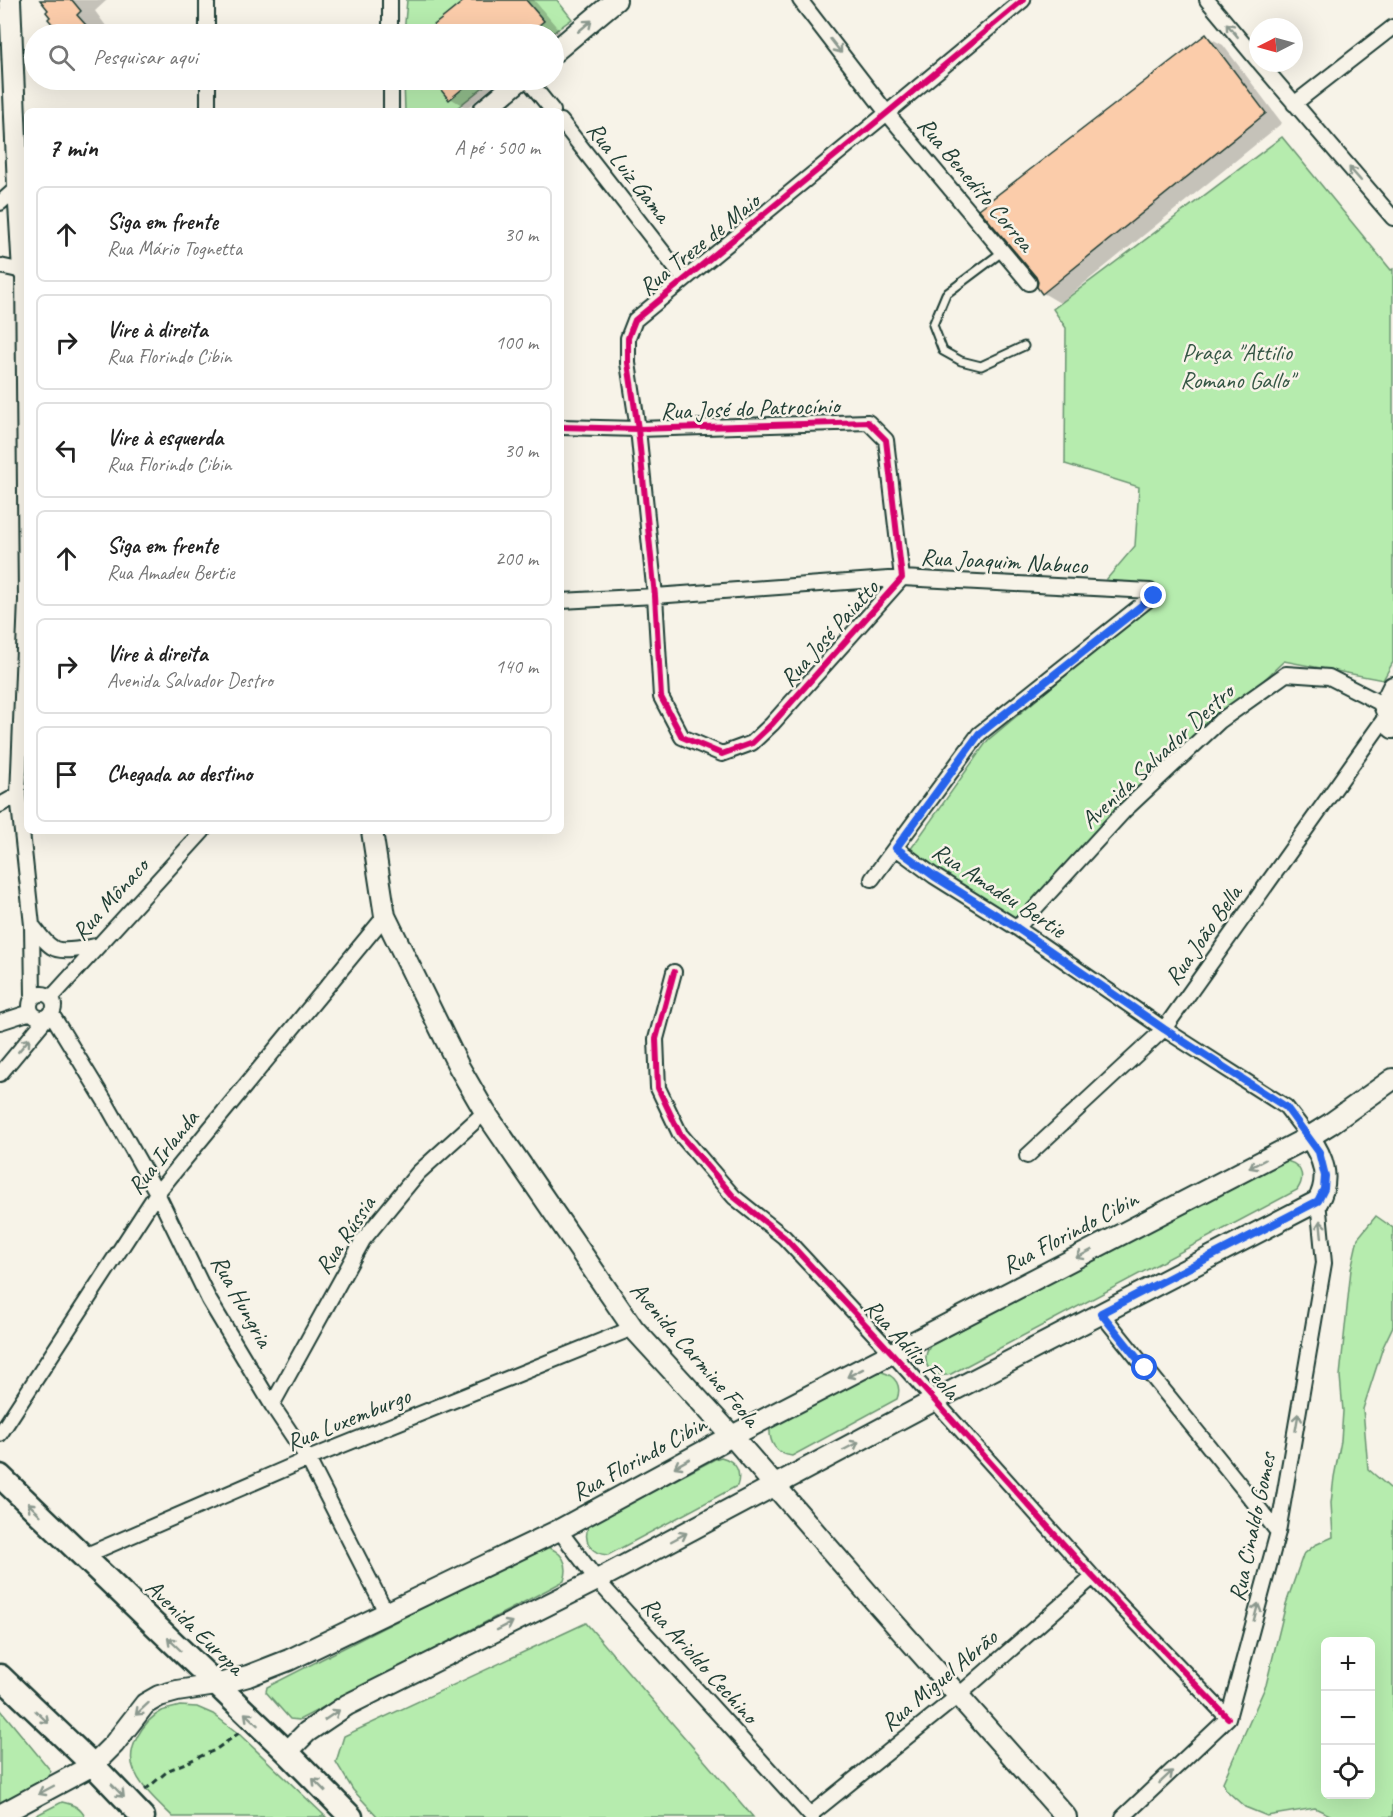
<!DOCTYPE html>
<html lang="pt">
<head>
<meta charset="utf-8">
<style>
	body { margin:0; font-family:Caveat,sans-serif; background:#f2f2f2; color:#222 }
	.controls { position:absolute; right:18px; bottom:18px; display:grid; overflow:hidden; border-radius:9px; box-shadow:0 6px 24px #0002 }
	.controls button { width:54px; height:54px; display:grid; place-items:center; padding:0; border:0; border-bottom:2px solid #e0e0e0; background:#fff; color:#222; font:30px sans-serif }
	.compass { position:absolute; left:1249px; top:18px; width:54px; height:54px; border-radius:50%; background:#fff; box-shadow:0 6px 24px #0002; rotate:264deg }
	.stop { position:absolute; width:18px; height:18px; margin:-14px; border:4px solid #2563eb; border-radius:50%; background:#fff }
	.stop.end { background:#2563eb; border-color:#fff; box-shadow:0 2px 6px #0008 }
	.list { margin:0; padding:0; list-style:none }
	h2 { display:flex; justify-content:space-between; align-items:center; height:78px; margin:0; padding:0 24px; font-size:26px }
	h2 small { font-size:20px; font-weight:400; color:#767676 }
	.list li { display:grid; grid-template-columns:39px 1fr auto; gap:18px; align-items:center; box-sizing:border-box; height:96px; margin:0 12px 12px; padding:0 12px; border:2px solid #e0e0e0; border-radius:9px }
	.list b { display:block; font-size:22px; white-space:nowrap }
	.list p { margin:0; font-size:20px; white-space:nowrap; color:#767676 }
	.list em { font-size:20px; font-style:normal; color:#767676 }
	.icon { flex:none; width:33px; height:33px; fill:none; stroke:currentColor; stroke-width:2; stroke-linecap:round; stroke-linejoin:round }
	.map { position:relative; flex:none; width:1393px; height:1817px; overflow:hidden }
	.search { position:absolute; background:#fff; box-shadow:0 6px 24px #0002; left:24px; top:24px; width:540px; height:66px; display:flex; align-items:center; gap:15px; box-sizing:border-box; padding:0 21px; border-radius:33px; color:#767676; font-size:22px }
	.panel { position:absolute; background:#fff; box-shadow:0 6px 24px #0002; left:24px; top:108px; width:540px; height:726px; border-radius:9px }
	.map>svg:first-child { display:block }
</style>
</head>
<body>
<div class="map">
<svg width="1393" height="1817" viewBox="0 0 1393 1817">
	<rect width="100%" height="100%" fill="#f7f3e8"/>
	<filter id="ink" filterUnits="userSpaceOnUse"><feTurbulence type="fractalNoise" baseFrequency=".0167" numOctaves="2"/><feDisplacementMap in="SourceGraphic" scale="12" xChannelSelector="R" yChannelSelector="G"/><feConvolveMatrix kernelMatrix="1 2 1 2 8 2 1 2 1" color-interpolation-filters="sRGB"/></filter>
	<g filter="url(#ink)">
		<path fill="#b6ecae" stroke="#6a9471" stroke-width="1.5" fill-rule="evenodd" d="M 407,0 L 557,0 L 572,19 L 551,34 L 404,34 Z
			M 404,80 L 492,80 L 453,111 L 405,111 Z
			M 1282,137 L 1391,270 L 1393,269 L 1393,662 L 1383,680 L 1284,661 L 1160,778 L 1017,928 L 910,850 L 988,740 L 1164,593 L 1163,590 L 1100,587 L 1135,546 L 1139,487 L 1065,464 L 1066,328 L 1053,309 Z
			M 1282,1161 C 1300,1161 1307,1176 1297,1190 L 951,1374 C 931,1380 919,1363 930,1346 Z
			M 1376,1216 L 1393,1228 L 1393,1326 L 1383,1347 L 1363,1409 L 1368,1469 L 1390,1488 L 1393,1488 L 1393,1817 L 1334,1817 L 1315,1808 L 1267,1816 L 1245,1807 L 1226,1790 L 1223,1782 L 1266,1685 L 1286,1604 L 1303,1555 L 1315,1545 L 1333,1537 L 1331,1503 L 1334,1477 L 1341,1441 L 1343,1411 L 1340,1376 L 1351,1269 L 1358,1238 ZM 1326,1642 L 1370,1642 L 1370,1794 L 1326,1794 Z
			M 882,1372 C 896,1376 902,1386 897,1399 L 792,1456 C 776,1454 769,1443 770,1428 L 876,1373 Z
			M 721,1457 C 736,1461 742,1472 737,1486 L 608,1555 C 591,1554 582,1541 589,1525 L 715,1459 Z
			M 544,1546 C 562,1551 570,1563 564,1581 L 299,1720 L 290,1719 L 266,1692 L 267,1687 Z
			M 586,1623 L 753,1817 L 378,1817 L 353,1790 L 336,1762 L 344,1736 Z
			M 180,1706 L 197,1707 L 213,1714 L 239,1734 L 326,1817 L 173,1817 C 159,1803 142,1789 134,1770 C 125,1749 143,1721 162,1711 C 167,1709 174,1708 180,1706 Z
			M 0,1709 L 51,1771 L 36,1791 L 0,1817 Z
			M 62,1802 C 72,1804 80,1807 85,1817 L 33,1817 Z"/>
		<path fill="#0003" d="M 42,0 L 107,0 L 95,11 L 106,26 L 101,30 L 105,34 L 63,34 L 50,19 L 52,17 L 50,10 Z
			M 467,0 L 534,0 L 560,31 L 554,36 L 554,34 L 425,34 Z
			M 0,11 L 8,31 L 9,54 L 0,61 Z
			M 1206,36 L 1223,45 L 1282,123 L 1060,303 L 1043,293 Z
			M 434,80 L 501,80 L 467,108 L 450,98 Z"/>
		<path fill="#fbccaa" stroke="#1f3d34" stroke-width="1.5" d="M 40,0 L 72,0 L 81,11 L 77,15 L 94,34 L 61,34 L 48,19 L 50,17 L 46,12 L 48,10 Z
			M 465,0 L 526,0 L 544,21 L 528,34 L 423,34 Z
			M 1206,34 L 1266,113 L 1042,294 L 1037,287 L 1038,282 L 1036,277 L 979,209 Z
			M 433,80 L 473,80 L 449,100 Z"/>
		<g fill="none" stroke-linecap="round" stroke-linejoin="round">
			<defs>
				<path id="lane" d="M 1002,252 L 946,294 L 933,325 L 943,351 L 961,361 L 981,366 L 1024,346"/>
				<path id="street" d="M 207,0 L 207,34
					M 390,0 L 390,34
					M 800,0 L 887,113 L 1029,283
					M 1207,0 L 1258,61
					M 1260,63 L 1393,218
					M 208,80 L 208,111
					M 391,80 L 391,111
					M 528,80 L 553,111
					M 1294,104 L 1393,27
					M 561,121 L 684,279
					M 0,203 L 18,187
					M 0,266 L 23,271 L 26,600 L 18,795 L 32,925 L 33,997
					M 561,427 L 638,429 L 868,422 L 886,440 L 902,578 L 772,724 L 752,743 L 722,754 L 682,737 L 661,697 L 655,596 L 638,429 L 628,363 L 628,338 L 635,320 L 887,113 L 1023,0
					M 561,601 L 655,596 L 902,578 L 1150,591 L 1154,595 L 979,734 L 872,879
					M 0,805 L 18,795
					M 896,848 L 934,876 L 1017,928 L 1164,1029 L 1286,1107 L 1309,1137
					M 32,925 C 38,932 44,942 52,947 C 61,954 85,948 96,946
					M 1017,928 L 1124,811 L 1220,721 L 1286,674 L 1329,677 L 1384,705
					M 674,972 L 656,1039 L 658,1088 L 680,1134 L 734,1197 L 784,1237 L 892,1353 L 1093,1577 L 1228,1718
					M30 1006a12 12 0 1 1 24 0a12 12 0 1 1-24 0Z
					M 51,998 L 203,831
					M 51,1013 L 106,1103 L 157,1193 L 209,1300 L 272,1405 L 308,1459 L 387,1614
					M 0,1022 L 31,1012
					M 0,1074 L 48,1016
					M 1027,1156 L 1164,1029 L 1387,715
					M 1101,1313 L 1278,1532
					M 272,1405 L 363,1240 L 418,1173 L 485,1112
					M 0,1434 L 157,1193 L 385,916
					M 559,1530 L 597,1580 L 812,1817
					M 82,1557 L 308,1459 L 633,1328
					M 810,1815 L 959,1695 L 1093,1577
					M 1123,1817 L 1228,1718 L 1278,1532 L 1324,1263 L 1318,1201"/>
				<path id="secondary" d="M 10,0 L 18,187 L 23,271 L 27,271
					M 554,52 L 616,0
					M 483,111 L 520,80
					M 1393,687 L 1384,705 L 1393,728
					M 372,831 L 385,916 L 459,1067 L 485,1112 L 633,1328 L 732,1436 L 878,1605 L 1066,1817
					M 287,1752 L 307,1732 L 347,1705 L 597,1580 L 935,1400 L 1318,1201 C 1331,1178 1323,1157 1309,1137
					M 0,1815 L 93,1765 L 114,1744 L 145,1704 L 159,1696 L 177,1691 L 216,1685 L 248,1676 L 289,1660 L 559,1530 L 732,1436 L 1309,1137 L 1330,1124 L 1393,1079"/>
				<path id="primary" d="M 0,1476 L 287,1752 L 351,1817
					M 0,1676 L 93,1765 L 143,1817"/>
			</defs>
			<use href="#lane" stroke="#1f3d34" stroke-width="11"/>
			<use href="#street" stroke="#1f3d34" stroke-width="18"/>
			<use href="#secondary" stroke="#1f3d34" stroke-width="24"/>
			<use href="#primary" stroke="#1f3d34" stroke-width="27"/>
			<path stroke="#1f3d34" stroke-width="3" stroke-dasharray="6 4.5" stroke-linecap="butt" d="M 145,1790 L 169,1770 L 215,1750 L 239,1733"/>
			<use href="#lane" stroke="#f7f3e8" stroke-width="7"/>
			<use href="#street" stroke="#f7f3e8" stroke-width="14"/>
			<use href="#secondary" stroke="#f7f3e8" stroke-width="20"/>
			<use href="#primary" stroke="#f7f3e8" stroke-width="22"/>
			<defs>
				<path id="cycleway" d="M 561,427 L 638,429 L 868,422 L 886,440 L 902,578 L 772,724 L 752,743 L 722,754 L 682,737 L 661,697 L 655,596 L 638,429 L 628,363 L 628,338 L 635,320 L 887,113 L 1023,0
					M 674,972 L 656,1039 L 658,1088 L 680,1134 L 734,1197 L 784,1237 L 892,1353 L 1093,1577 L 1228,1718"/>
			</defs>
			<use href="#cycleway" stroke="#f7f3e8" stroke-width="10"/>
			<use href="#cycleway" stroke="#d6006c" stroke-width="6"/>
		</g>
		<defs><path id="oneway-shaft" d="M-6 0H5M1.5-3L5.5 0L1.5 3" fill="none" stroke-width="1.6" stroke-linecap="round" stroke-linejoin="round" transform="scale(1.5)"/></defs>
		<g stroke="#8b988e">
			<use href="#oneway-shaft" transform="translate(585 26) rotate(-40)"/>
			<use href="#oneway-shaft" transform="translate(1232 30) rotate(-130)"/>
			<use href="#oneway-shaft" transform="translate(836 46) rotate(52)"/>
			<use href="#oneway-shaft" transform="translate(1355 174) rotate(-131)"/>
			<use href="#oneway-shaft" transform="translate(24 1045) rotate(-50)"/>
			<use href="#oneway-shaft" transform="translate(1257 1164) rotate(152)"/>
			<use href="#oneway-shaft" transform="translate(1321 1229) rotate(-96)"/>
			<use href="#oneway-shaft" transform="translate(1084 1254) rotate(152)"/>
			<use href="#oneway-shaft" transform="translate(855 1373) rotate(153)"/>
			<use href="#oneway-shaft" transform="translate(1297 1422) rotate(-80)"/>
			<use href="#oneway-shaft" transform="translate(851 1446) rotate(-28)"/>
			<use href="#oneway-shaft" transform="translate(682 1463) rotate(151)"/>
			<use href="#oneway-shaft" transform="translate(34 1509) rotate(-136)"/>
			<use href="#oneway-shaft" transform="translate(679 1537) rotate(-28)"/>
			<use href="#oneway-shaft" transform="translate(1256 1612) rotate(-75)"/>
			<use href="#oneway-shaft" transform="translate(505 1626) rotate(-27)"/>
			<use href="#oneway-shaft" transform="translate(174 1644) rotate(-136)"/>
			<use href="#oneway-shaft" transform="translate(142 1709) rotate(137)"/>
			<use href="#oneway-shaft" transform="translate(332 1715) rotate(-34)"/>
			<use href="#oneway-shaft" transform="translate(42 1717) rotate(44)"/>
			<use href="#oneway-shaft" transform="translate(251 1719) rotate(-137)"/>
			<use href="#oneway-shaft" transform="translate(1166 1777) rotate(-43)"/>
			<use href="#oneway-shaft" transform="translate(319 1785) rotate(-135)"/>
			<use href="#oneway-shaft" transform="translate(46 1790) rotate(152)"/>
			<use href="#oneway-shaft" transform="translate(118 1791) rotate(46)"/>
		</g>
	</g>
	<g fill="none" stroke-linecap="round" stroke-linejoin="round" filter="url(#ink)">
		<path stroke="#2563eb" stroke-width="8" d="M 1145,1368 L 1101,1313 L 1318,1201 L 1324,1189 L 1325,1176 L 1319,1152 L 1286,1107 L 1164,1029 L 1017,928 L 934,876 L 896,848 L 979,734 L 1154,596"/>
	</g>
	<g text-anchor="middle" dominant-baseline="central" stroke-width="5" stroke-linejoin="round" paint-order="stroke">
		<g font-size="24" fill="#1f3d34" stroke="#f7f3e8">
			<text transform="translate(629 172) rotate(52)">Rua Luiz Gama</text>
			<text transform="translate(976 184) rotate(50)">Rua Benedito Correa</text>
			<text transform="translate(699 244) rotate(-39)">Rua Treze de Maio</text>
			<text transform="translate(750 408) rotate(-2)">Rua José do Patrocínio</text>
			<text transform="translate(1004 561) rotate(3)">Rua Joaquim Nabuco</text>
			<text transform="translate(829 633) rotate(-48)">Rua José Paiatto</text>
			<text transform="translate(1157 756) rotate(-43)">Avenida Salvador Destro</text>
			<text transform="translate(999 890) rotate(33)">Rua Amadeu Bertie</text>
			<text transform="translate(110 899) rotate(-48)">Rua Mônaco</text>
			<text transform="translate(1203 935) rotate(-55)">Rua João Bella</text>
			<text transform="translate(163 1152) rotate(-52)">Rua Irlanda</text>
			<text transform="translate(1070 1232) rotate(-28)">Rua Florindo Cibin</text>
			<text transform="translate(345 1235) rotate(-56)">Rua Rússia</text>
			<text transform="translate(242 1301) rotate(61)">Rua Hungria</text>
			<text transform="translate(912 1349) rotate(47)">Rua Adílio Feola</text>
			<text transform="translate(695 1354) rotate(49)">Avenida Carmine Feola</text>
			<text transform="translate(348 1419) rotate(-22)">Rua Luxemburgo</text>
			<text transform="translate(639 1458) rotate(-29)">Rua Florindo Cibin</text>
			<text transform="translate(1252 1527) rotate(-78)">Rua Cinaldo Gomes</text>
			<text transform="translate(195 1627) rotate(44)">Avenida Europa</text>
			<text transform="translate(700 1660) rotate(48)">Rua Arioldo Cechino</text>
			<text transform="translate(939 1680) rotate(-40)">Rua Miguel Abrão</text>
		</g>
		<g font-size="24" fill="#365746" stroke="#f7f3e8">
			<text x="1237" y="352">Praça "Attilio<tspan x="1237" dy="28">Romano Gallo"</tspan></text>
		</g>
	</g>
</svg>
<div class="controls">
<button>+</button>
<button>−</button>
<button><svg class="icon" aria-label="locate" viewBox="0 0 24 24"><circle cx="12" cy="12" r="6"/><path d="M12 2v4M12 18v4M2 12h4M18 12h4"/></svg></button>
</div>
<svg class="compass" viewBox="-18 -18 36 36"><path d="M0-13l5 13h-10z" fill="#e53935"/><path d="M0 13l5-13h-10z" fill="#767676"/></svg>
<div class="stop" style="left:1145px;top:1368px"></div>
<div class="stop end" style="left:1154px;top:596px"></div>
<div class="search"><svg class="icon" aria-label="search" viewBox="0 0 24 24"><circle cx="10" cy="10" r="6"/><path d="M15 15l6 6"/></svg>Pesquisar aqui</div>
<section class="panel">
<h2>7 min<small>A pé · 500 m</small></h2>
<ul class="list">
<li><svg class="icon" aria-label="ahead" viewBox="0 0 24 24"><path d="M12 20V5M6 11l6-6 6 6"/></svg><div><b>Siga em frente</b><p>Rua Mário Tognetta</p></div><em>30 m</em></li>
<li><svg class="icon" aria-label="right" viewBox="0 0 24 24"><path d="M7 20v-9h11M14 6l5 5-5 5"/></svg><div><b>Vire à direita</b><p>Rua Florindo Cibin</p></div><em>100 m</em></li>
<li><svg class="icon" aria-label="left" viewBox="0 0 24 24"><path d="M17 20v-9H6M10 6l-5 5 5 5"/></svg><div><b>Vire à esquerda</b><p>Rua Florindo Cibin</p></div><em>30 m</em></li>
<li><svg class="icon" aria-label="ahead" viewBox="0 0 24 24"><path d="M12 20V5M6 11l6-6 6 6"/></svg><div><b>Siga em frente</b><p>Rua Amadeu Bertie</p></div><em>200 m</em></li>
<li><svg class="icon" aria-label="right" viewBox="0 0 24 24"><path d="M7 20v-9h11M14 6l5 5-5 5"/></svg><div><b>Vire à direita</b><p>Avenida Salvador Destro</p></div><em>140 m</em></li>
<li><svg class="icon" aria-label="arrive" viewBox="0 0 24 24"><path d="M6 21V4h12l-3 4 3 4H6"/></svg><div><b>Chegada ao destino</b></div></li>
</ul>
</section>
</div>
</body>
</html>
